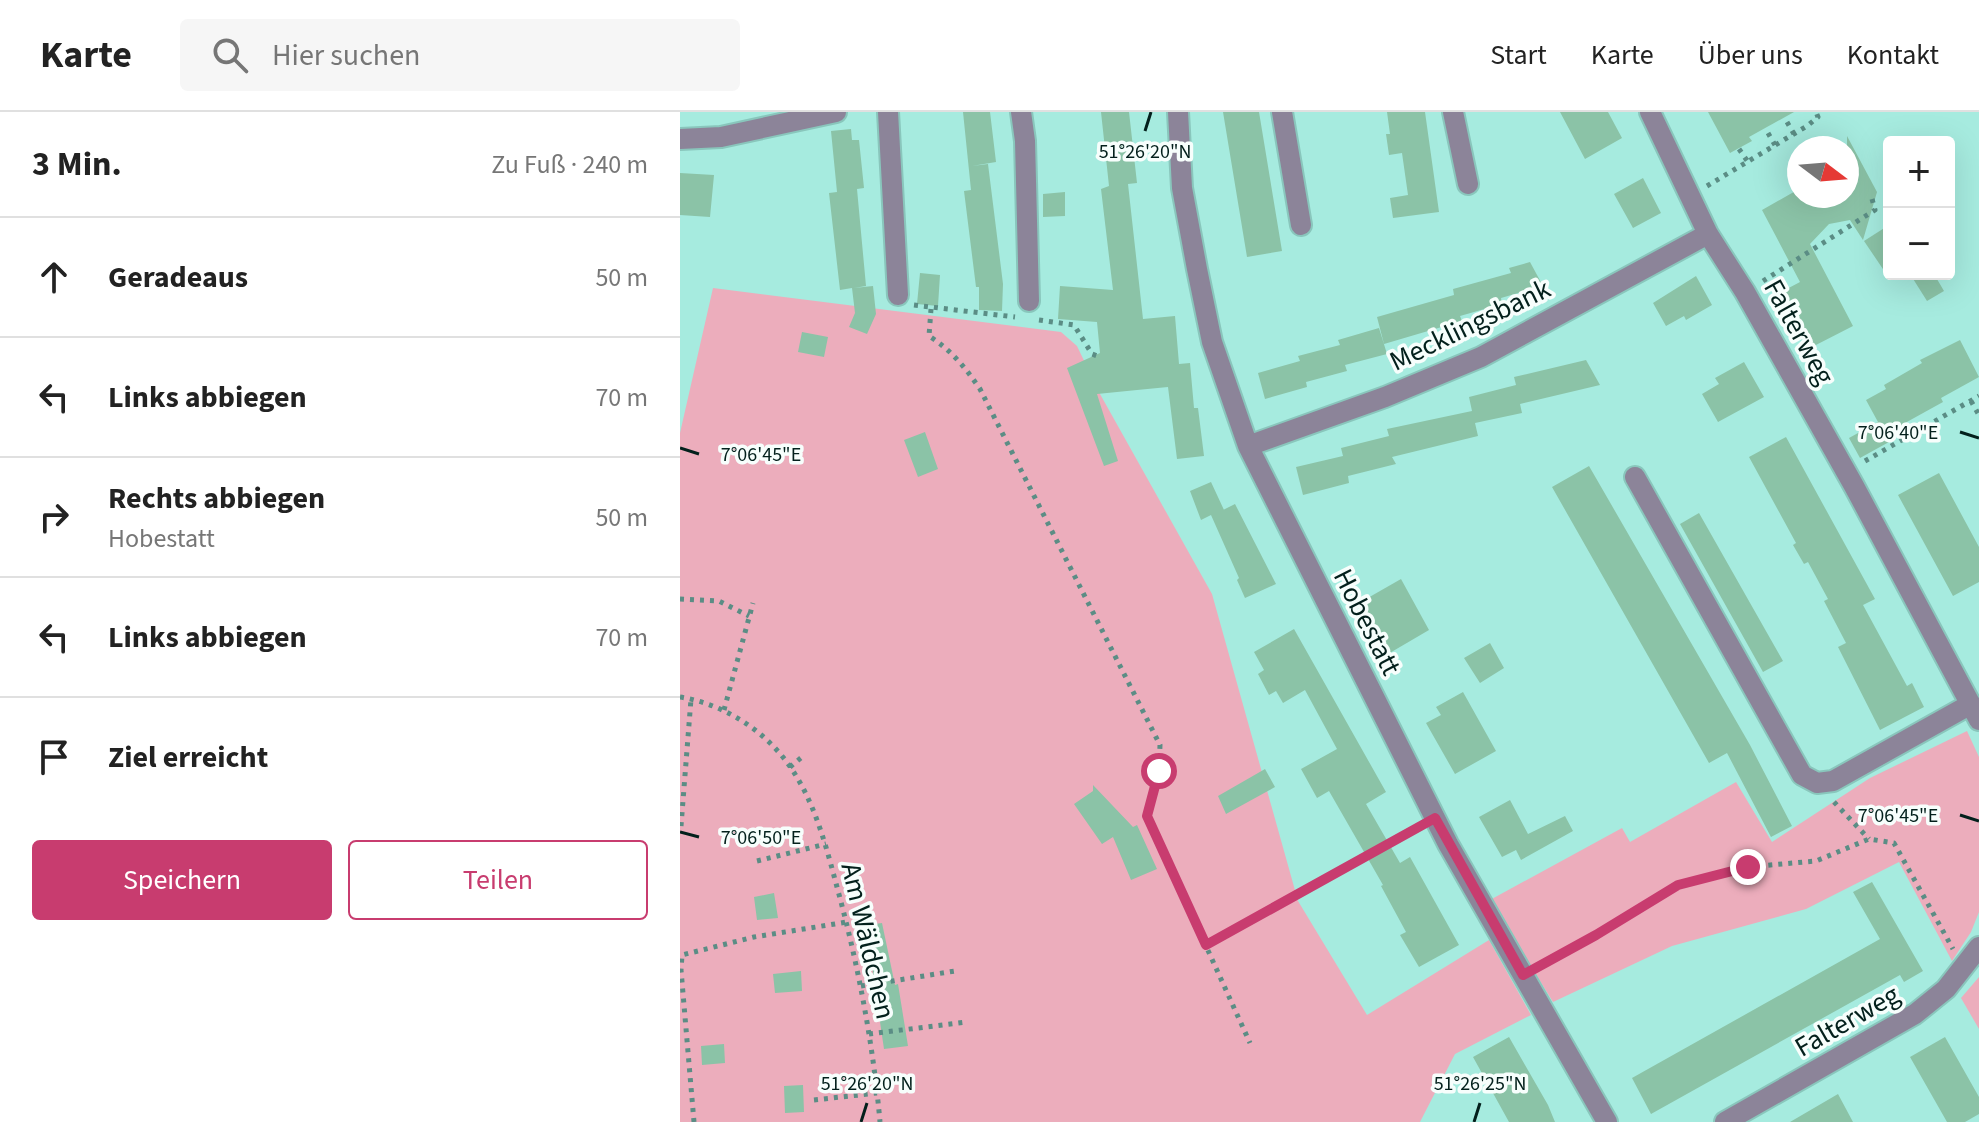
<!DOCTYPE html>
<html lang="de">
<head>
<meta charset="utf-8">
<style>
	body { margin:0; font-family:"Source Sans 3",sans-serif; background:#f6f6f6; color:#222 }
	.controls { position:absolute; right:24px; top:24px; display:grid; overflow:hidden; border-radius:8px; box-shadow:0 8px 32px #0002 }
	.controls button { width:72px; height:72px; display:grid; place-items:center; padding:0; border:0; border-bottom:2px solid #e0e0e0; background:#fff; color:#222; font:40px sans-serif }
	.compass { position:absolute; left:1107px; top:24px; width:72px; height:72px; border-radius:50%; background:#fff; box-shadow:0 8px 32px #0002; rotate:106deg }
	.stop { position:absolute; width:24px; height:24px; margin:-18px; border:6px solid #c83c6f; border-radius:50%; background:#fff }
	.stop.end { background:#c83c6f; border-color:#fff; box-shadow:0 2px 8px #0008 }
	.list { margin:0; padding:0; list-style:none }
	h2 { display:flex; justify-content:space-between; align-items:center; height:104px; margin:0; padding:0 32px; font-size:34px }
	h2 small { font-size:26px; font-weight:400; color:#767676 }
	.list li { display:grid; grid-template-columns:52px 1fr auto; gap:24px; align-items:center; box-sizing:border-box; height:120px; padding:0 32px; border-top:2px solid #e0e0e0 }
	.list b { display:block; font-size:30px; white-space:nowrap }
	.list p { margin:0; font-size:26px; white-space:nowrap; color:#767676 }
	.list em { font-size:26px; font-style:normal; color:#767676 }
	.actions { display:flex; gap:16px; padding:24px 32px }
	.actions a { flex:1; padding:18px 0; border:2px solid #c83c6f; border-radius:8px; text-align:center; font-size:28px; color:#c83c6f }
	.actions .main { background:#c83c6f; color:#fff }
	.icon { flex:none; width:44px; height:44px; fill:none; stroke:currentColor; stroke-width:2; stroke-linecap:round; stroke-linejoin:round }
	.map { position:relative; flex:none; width:1299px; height:1010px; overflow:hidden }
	header { display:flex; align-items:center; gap:48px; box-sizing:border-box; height:112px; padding:0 40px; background:#fff; border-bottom:2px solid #e0e0e0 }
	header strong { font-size:38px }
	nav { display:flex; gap:44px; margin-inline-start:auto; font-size:28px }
	.search { width:560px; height:72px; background:#f6f6f6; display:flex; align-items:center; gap:20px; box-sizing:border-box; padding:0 28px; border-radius:8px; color:#767676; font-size:30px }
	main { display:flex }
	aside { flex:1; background:#fff }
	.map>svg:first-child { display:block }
</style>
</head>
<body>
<header>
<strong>Karte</strong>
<div class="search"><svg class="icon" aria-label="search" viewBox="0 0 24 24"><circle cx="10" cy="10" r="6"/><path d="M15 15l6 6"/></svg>Hier suchen</div>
<nav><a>Start</a><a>Karte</a><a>Über uns</a><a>Kontakt</a></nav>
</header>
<main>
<aside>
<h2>3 Min.<small>Zu Fuß · 240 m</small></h2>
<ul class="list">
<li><svg class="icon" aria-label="ahead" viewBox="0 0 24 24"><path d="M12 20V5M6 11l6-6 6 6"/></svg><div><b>Geradeaus</b></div><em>50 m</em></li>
<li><svg class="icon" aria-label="left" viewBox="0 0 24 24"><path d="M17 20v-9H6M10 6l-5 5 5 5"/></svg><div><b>Links abbiegen</b></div><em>70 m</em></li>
<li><svg class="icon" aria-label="right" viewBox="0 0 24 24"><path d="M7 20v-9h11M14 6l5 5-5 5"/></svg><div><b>Rechts abbiegen</b><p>Hobestatt</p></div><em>50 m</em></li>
<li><svg class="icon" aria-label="left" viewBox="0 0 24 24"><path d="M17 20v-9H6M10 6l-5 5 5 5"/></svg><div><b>Links abbiegen</b></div><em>70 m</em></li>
<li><svg class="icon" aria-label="arrive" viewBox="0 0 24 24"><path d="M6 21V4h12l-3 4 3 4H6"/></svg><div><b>Ziel erreicht</b></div></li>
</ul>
<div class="actions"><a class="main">Speichern</a><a>Teilen</a></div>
</aside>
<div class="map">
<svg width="1299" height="1010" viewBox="0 0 1299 1010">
	<rect width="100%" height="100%" fill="#a6ebdf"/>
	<path fill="#ecadbc" d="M 33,176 L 381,220 L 397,234 L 420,282 L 532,482 L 618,789 L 687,903 L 809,828 L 851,903 L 775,942 L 740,1010 L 0,1010 L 0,321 Z
		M 1287,619 L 1299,645 L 1299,800 L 1291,820 L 1272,849 L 1219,750 L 1126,797 L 992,834 L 873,890 L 810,788 L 942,716 L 950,730 L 1056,670 L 1092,730 L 1190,666 Z
		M 1299,865 L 1299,917 L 1281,886 Z"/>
	<path fill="#8bc3a7" d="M 283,0 L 310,0 L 316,50 L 292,54 L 308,52 L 323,172 L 322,199 L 299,198 L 299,175 L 296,175 L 284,79 L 291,78 Z
		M 421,0 L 449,0 L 457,71 L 448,72 L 463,207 L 495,204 L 499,252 L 510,251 L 514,296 L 518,296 L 524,344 L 497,347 L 488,275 L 457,278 L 417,282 L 438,349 L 424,354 L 387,256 L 420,241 L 417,210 L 378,207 L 380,174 L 433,178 L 421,77 L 429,74 Z
		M 543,0 L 579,0 L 602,139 L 567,145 Z
		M 707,0 L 745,0 L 759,100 L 713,106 L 710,86 L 728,83 L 722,41 L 709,43 L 706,22 L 710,22 Z
		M 880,0 L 928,0 L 942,26 L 905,47 Z
		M 1028,0 L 1114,0 L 1069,25 L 1072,29 L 1050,41 Z
		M 171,17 L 172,28 L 179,28 L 184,76 L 177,77 L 186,174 L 174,176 L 193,174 L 196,202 L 187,222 L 169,215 L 175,201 L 172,176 L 160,178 L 149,81 L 157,80 L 151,19 Z
		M 1167,24 L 1197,80 L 1183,128 L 1170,108 L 1149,112 L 1130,132 L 1173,214 L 1132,235 L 1103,179 L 1120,170 L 1082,98 L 1119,77 L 1119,84 L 1167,84 Z
		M 0,61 L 34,63 L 30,105 L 0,103 Z
		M 963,66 L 981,101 L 953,116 L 934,82 Z
		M 385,80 L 385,104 L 363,105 L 363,82 Z
		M 1209,113 L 1209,166 L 1184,129 Z
		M 850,150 L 863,174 L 821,186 L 822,192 L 780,204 L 782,209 L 704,232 L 697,205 L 774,183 L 773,177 L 831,161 L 829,156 Z
		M 240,161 L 260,163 L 258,194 L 237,192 Z
		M 1230,162 L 1254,162 L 1264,179 L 1247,189 Z
		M 1016,164 L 1032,193 L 1006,208 L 1004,204 L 986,214 L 973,191 Z
		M 699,216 L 707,242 L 665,253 L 667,259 L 626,270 L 627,275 L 585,287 L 578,261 L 620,249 L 618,244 L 660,233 L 658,228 Z
		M 122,220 L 148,225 L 144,245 L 118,240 Z
		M 1280,228 L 1299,265 L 1261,286 L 1263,290 L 1225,311 L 1227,315 L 1207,326 L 1209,330 L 1180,346 L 1169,326 L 1198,310 L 1186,288 L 1206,277 L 1204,273 L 1242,251 L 1240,248 Z
		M 906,248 L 920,273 L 840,292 L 842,301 L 795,311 L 798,324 L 712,345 L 716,352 L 668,364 L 669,371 L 623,383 L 616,355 L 663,344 L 661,336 L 709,324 L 707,317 L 792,299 L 789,285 L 836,273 L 834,265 Z
		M 1064,250 L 1084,285 L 1038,310 L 1022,282 L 1039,272 L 1035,266 Z
		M 245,320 L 258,357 L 238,365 L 224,328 Z
		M 1106,325 L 1195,487 L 1183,493 L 1227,574 L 1232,571 L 1244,595 L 1200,618 L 1158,535 L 1166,531 L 1144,489 L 1148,487 L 1128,450 L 1124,452 L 1113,433 L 1116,431 L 1069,345 Z
		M 909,354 L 1070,633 L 1112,714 L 1091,725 L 1047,641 L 1029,651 L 872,375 Z
		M 1259,361 L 1299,435 L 1299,470 L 1273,484 L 1218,383 Z
		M 531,370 L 544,398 L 537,401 L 555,392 L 596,472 L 565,486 L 557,468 L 559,466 L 531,403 L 521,408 L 510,379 Z
		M 1019,401 L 1103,549 L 1083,560 L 1000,412 Z
		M 721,467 L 749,518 L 708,542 L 679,491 Z
		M 614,517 L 706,680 L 686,692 L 720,751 L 730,745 L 779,833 L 739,855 L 720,823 L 726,820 L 701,774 L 703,773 L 649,679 L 637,686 L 621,657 L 657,637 L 625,578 L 603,591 L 596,579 L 589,583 L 578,562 L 584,558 L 574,540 Z
		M 810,531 L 824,556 L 800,571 L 784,546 Z
		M 783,580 L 816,639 L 775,662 L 746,611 L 761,603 L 756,595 Z
		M 585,657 L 595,675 L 546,702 L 538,684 Z
		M 413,673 L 453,715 L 457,713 L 477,757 L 451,768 L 433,725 L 422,732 L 394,692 L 413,679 Z
		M 830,688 L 848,722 L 885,704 L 893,719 L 841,748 L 836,738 L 822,745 L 799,705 Z
		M 1192,770 L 1243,859 L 1224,870 L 1220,863 L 971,1002 L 952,966 L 1200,827 L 1173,780 Z
		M 94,781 L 98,806 L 77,808 L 74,785 Z
		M 202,811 L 215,873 L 218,872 L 228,934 L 204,937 L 191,848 L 189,849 L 184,829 L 189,828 L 187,813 Z
		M 121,859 L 122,879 L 95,881 L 93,862 Z
		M 829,925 L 868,993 L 875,1010 L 829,1010 L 793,945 Z
		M 1265,925 L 1299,985 L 1299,1002 L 1285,1010 L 1267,1010 L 1230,945 Z
		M 44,932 L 45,951 L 22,953 L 21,934 Z
		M 123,973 L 124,1000 L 105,1001 L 104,974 Z
		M 1158,982 L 1173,1010 L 1110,1010 Z"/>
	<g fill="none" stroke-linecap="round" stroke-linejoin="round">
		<defs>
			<path id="minor" d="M 208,0 L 218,183
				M 341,0 L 345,29 L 349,189
				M 498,0 L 502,76 L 517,157 L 532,230 L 568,334 L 768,732 L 927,1010
				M 602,0 L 621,113
				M 773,0 L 788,72
				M 970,0 L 1028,122 L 1065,180 L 1174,374 L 1299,608
				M 0,27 L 41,25 L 156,0
				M 568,334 L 705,285 L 801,245 L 1028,122
				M 955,365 L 1122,663 L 1137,671 L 1153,669 L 1291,592
				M 1045,1010 L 1235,902 L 1266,877 L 1299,835"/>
		</defs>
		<use href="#minor" stroke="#89c6bc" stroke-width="24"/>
		<path stroke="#5b8d85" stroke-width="5" stroke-dasharray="4 6" stroke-linecap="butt" d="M 1107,10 L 1114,22
			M 1088,21 L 1095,33
			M 1059,37 L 1068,50
			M 1027,74 L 1127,14 L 1138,5 L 1136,0
			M 1083,169 L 1195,98 L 1191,83
			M 234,193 L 335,205
			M 251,197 L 249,224 C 271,238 285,255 300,277 L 480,633 L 479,659 L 467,704 L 570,931
			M 359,208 L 394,213 L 412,242 L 420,245
			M 1291,289 L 1299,303
			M 1185,349 L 1299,284
			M 0,487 L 39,489 L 69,504
			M 0,585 C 44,592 86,619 111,656 C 135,691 146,734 157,775 C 178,852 193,931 200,1010
			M 44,598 L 73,491
			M 110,655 L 122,645
			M 1154,690 L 1189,727
			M 1,714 L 11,587
			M 77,749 L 146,732
			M 526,833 L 736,716
			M 862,852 L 916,823 L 998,773 L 1068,755 L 1136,749 L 1189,727 L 1214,731 L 1273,837
			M 181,874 L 275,859
			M 189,922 L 287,910
			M 134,988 L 197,981
			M 14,1010 L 1,858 L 2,843 L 74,825 L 167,810"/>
		<use href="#minor" stroke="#8c8499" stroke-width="20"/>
	</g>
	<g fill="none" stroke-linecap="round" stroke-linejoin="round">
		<path stroke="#c83c6f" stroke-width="10" d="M 479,659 L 467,704 L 526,833 L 755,706 L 843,863 L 916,823 L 998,773 L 1068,755"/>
	</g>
	<path fill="none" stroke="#03201c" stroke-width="3" d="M 465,19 L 471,0M 1280,320 L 1299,326M 0,336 L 19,342M 1280,703 L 1299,709M 0,720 L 19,725M 181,1010 L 187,991M 794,1010 L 800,991"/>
	<g text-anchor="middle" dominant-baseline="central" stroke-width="7" stroke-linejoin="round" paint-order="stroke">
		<g font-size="28" fill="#03201c" stroke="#f7fefc">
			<text transform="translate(790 213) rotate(-26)">Mecklingsbank</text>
			<text transform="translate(1119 220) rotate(61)">Falterweg</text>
			<text transform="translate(687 510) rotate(63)">Hobestatt</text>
			<text transform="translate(188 829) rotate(77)">Am Wäldchen</text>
			<text transform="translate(1167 909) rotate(-30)">Falterweg</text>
		</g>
	</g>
	<g font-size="20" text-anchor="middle" fill="#03201c" stroke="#f7fefc" stroke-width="7" stroke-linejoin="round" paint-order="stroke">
		<text x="465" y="46">51°26'20"N</text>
		<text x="1218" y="327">7°06'40"E</text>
		<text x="81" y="349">7°06'45"E</text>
		<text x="1218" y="710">7°06'45"E</text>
		<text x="81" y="732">7°06'50"E</text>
		<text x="187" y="978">51°26'20"N</text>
		<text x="800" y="978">51°26'25"N</text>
	</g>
</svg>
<div class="controls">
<button>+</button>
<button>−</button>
</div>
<svg class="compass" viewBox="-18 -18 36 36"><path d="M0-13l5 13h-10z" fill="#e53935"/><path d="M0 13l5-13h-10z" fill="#767676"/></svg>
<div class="stop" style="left:479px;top:659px"></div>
<div class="stop end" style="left:1068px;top:755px"></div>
</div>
</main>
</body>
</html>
